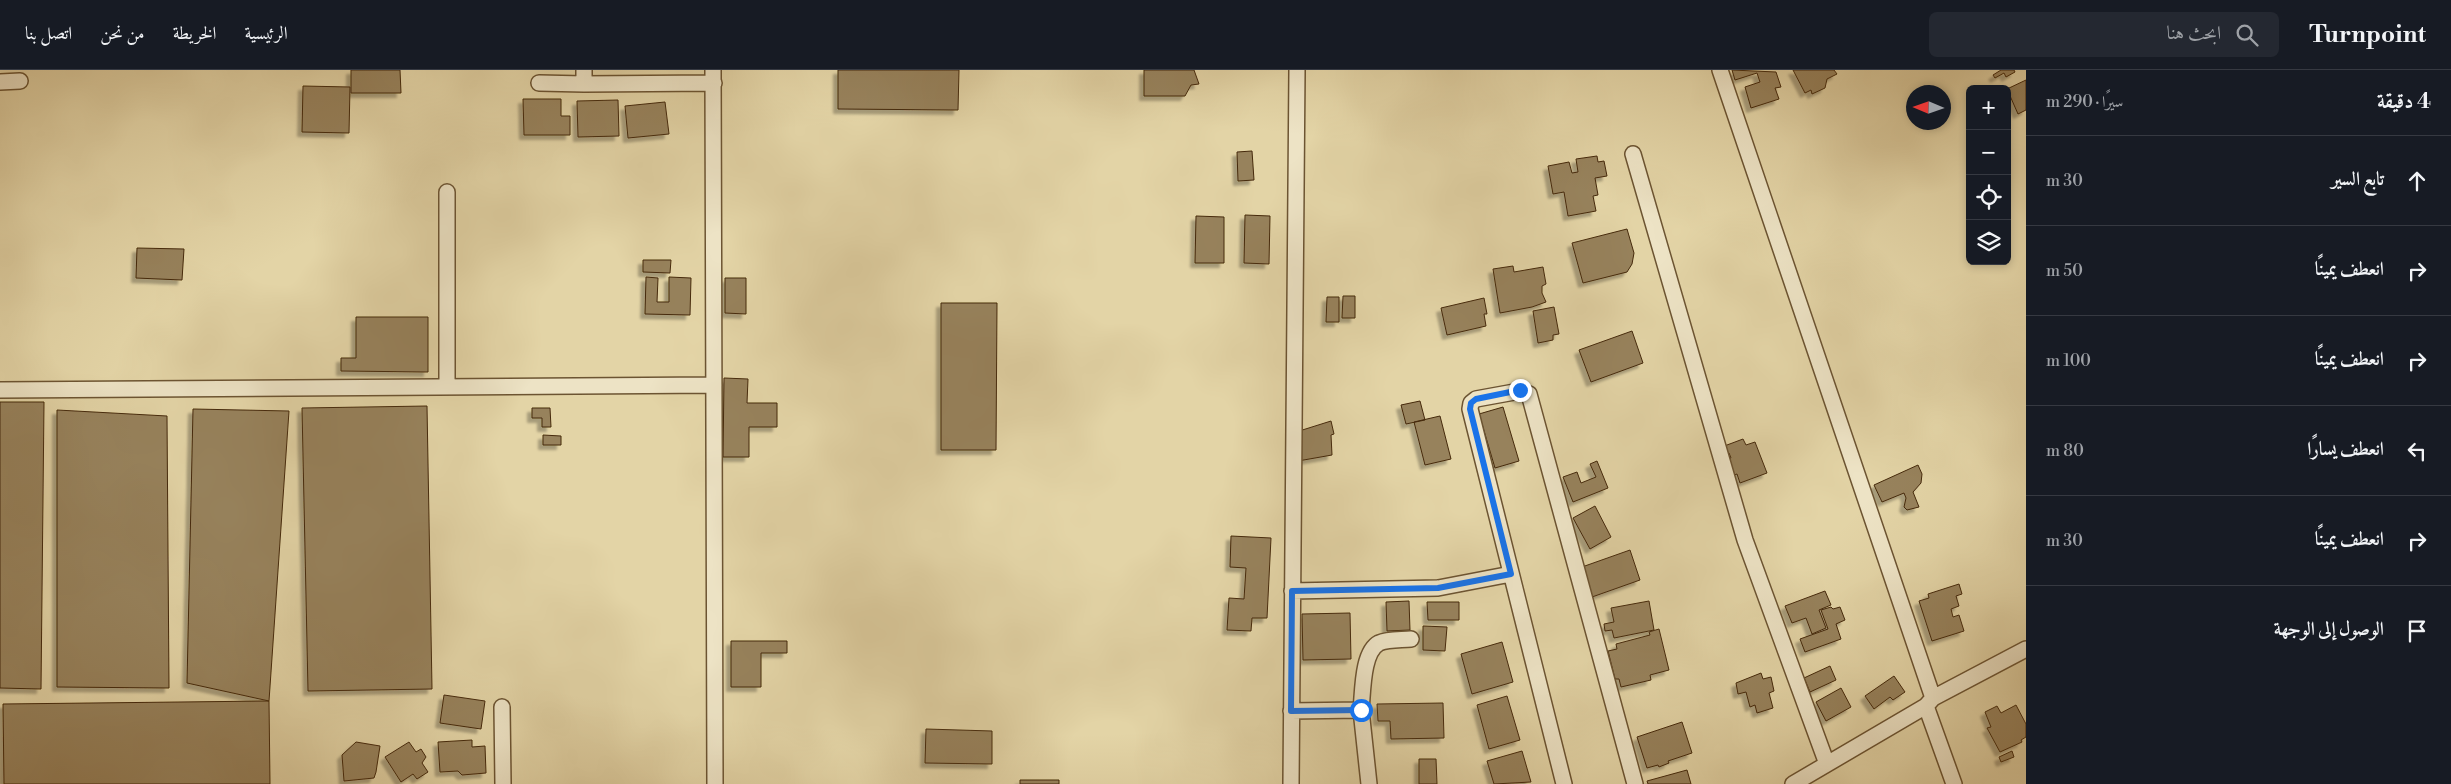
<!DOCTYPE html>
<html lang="ar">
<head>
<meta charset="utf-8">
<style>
	body { margin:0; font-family:"Libre Bodoni",Amiri,serif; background:#242831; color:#f1f3f6; direction:rtl }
	.controls { position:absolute; right:15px; top:15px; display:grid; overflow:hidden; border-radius:8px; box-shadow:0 2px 8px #0003 }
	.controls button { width:45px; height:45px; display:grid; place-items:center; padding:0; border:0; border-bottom:1px solid #363941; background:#171b24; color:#f1f3f6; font:25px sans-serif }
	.compass { position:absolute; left:1906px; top:15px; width:45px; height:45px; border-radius:50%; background:#171b24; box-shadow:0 2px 8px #0003; rotate:272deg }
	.stop { position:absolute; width:15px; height:15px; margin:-11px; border:4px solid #1a73e8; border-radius:50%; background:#fff }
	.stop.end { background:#1a73e8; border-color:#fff; box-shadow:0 1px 5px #0008 }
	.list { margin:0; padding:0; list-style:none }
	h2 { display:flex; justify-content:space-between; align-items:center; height:65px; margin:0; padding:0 20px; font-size:21px }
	h2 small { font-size:16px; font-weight:400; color:#9ea1a6 }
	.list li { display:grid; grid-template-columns:32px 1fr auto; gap:15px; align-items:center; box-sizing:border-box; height:90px; padding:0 20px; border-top:1px solid #363941 }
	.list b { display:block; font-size:19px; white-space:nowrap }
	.list em { font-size:16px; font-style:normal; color:#9ea1a6 }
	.icon { flex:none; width:28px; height:28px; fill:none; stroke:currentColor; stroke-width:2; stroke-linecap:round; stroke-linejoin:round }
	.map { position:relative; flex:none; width:2026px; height:714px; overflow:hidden; direction:ltr }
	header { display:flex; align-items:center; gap:30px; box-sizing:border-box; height:70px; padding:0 25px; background:#171b24; border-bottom:1px solid #363941 }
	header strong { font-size:24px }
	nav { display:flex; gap:28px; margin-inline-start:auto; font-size:18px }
	.search { width:350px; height:45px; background:#242831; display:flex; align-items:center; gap:12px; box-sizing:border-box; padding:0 18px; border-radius:8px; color:#9ea1a6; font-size:19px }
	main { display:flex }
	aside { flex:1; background:#171b24 }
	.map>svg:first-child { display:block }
</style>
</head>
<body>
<header>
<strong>Turnpoint</strong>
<div class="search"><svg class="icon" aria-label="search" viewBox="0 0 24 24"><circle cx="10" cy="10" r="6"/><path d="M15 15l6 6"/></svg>ابحث هنا</div>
<nav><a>الرئيسية</a><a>الخريطة</a><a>من نحن</a><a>اتصل بنا</a></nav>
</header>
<main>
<aside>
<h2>4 دقيقة<small>سيرًا · 290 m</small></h2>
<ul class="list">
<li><svg class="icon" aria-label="ahead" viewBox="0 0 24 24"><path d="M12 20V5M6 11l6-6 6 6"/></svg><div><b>تابع السير</b></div><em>30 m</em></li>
<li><svg class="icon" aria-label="right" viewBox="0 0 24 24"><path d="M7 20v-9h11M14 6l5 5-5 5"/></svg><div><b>انعطف يمينًا</b></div><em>50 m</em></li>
<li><svg class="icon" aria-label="right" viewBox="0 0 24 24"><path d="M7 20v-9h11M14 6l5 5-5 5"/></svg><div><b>انعطف يمينًا</b></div><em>100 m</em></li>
<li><svg class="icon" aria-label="left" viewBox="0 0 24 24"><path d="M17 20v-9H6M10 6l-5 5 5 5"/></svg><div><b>انعطف يسارًا</b></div><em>80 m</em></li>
<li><svg class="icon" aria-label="right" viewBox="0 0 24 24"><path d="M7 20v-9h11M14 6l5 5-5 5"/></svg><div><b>انعطف يمينًا</b></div><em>30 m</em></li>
<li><svg class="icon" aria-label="arrive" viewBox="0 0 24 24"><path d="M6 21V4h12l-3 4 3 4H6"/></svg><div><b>الوصول إلى الوجهة</b></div></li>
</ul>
</aside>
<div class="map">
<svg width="2026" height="714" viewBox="0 0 2026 714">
	<defs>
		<filter id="shadow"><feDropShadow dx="-4.5" dy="4.5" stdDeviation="1" flood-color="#0004"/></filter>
	</defs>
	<rect width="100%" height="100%" fill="#e3d4a6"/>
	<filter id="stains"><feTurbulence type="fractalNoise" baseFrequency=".004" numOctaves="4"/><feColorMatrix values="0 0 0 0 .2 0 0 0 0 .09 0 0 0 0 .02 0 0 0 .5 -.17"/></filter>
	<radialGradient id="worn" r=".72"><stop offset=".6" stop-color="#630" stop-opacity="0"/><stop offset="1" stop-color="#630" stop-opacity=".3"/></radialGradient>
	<path fill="#97825c" stroke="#45290c" filter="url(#shadow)" d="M 351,0 L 400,0 L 401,23 L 351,23 Z
		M 838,0 L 959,0 L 958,40 L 838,39 Z
		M 1144,0 L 1194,0 L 1199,14 L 1191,15 L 1185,26 L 1144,26 Z
		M 1732,0 L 1776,2 L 1781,17 L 1775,18 L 1779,29 L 1751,38 L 1745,17 L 1760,12 L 1757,3 L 1735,10 Z
		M 1793,0 L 1834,0 L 1837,4 L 1827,9 L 1825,18 L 1812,24 L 1811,20 L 1805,23 Z
		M 2001,0 L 2014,0 L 2015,2 L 2006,7 L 2004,3 L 1995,8 L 1993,5 Z
		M 2026,10 L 2026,40 L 2018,44 L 2007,19 Z
		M 303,16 L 350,17 L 349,63 L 302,62 Z
		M 523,29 L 561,29 L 561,46 L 570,46 L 570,65 L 524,65 Z
		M 618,30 L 619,66 L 578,67 L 577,31 Z
		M 665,32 L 669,64 L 628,68 L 625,36 Z
		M 1252,81 L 1254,110 L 1238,111 L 1237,82 Z
		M 1597,86 L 1598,92 L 1604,91 L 1607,106 L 1595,108 L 1598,125 L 1593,126 L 1596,141 L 1568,146 L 1564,122 L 1553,124 L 1548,96 L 1569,92 L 1572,103 L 1578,102 L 1576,89 Z
		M 1245,145 L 1270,146 L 1269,194 L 1244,193 Z
		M 1196,146 L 1224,147 L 1224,193 L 1195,193 Z
		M 1627,159 L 1634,183 L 1632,194 L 1627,202 L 1583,213 L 1572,173 Z
		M 137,178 L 184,179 L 182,210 L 136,208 Z
		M 643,190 L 671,190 L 670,203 L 643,202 Z
		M 1513,196 L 1514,202 L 1543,197 L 1546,214 L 1542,216 L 1542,223 L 1546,232 L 1532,237 L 1500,243 L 1493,199 Z
		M 646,207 L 658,208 L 657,232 L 669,232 L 669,207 L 691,208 L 690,245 L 645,244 Z
		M 725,208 L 746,208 L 746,244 L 725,243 Z
		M 1343,226 L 1355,226 L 1355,248 L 1342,248 Z
		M 1327,227 L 1339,227 L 1339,252 L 1326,252 Z
		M 1484,228 L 1487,244 L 1484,244 L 1486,256 L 1447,265 L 1441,238 Z
		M 941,233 L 997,233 L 996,380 L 941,380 Z
		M 1554,237 L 1559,264 L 1553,265 L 1553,270 L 1538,273 L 1533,241 Z
		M 356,247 L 428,247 L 428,302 L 341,301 L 341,288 L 356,288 Z
		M 1632,261 L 1643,293 L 1591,312 L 1579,280 Z
		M 724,308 L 748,309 L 747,333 L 777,333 L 777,357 L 749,357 L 749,387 L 723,387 Z
		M 1420,331 L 1425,350 L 1406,354 L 1401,335 Z
		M 0,332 L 44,332 L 41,619 L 0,618 Z
		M 427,336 L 432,619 L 308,621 L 302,338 Z
		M 1503,337 L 1519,391 L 1495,398 L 1479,344 Z
		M 532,338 L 550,338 L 551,357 L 542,357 L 542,348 L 532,348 Z
		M 193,339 L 289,341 L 269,631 L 187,613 Z
		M 57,340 L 167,346 L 169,618 L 57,617 Z
		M 1440,346 L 1451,389 L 1425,395 L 1414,352 Z
		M 1331,351 L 1334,364 L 1331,365 L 1332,385 L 1298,391 L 1296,362 Z
		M 543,365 L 561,366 L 561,375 L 543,375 Z
		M 1743,369 L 1746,375 L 1755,372 L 1767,403 L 1740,413 L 1737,404 L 1731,406 L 1725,390 L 1731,388 L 1729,383 L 1722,386 L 1719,378 Z
		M 1597,391 L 1608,418 L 1573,432 L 1563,407 L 1577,402 L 1581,413 L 1596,407 L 1590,394 Z
		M 1918,395 L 1922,404 L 1921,413 L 1913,422 L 1919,437 L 1907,440 L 1904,437 L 1906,428 L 1904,423 L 1882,432 L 1874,415 Z
		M 1595,436 L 1611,467 L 1590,479 L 1573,448 Z
		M 1231,466 L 1271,468 L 1267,548 L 1252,548 L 1251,561 L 1227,560 L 1229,528 L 1244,529 L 1246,498 L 1230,497 Z
		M 1630,480 L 1640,510 L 1592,527 L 1582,497 Z
		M 1959,514 L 1962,524 L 1956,526 L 1959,536 L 1951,539 L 1953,547 L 1959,545 L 1964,561 L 1932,571 L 1919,531 L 1929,528 L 1928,524 Z
		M 1825,521 L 1831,535 L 1819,540 L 1826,558 L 1812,564 L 1806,548 L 1792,553 L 1785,536 Z
		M 1409,531 L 1410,560 L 1387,561 L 1386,532 Z
		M 1649,531 L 1654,560 L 1614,568 L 1612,560 L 1605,561 L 1604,554 L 1614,552 L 1611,538 Z
		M 1427,532 L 1459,532 L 1459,550 L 1428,550 Z
		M 1831,537 L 1833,539 L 1840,537 L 1845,550 L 1836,554 L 1841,569 L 1805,582 L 1800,569 L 1828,559 L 1821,540 Z
		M 1350,543 L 1351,589 L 1303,590 L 1302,544 Z
		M 1423,556 L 1447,557 L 1445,581 L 1423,580 Z
		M 1659,559 L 1669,600 L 1650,605 L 1651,610 L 1621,617 L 1619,609 L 1615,609 L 1608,581 L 1617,579 L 1616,574 L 1650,565 L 1649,562 Z
		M 731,571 L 787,571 L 787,583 L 761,583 L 761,617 L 731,617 Z
		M 1502,572 L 1513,612 L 1472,624 L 1461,584 Z
		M 1830,596 L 1836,610 L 1810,622 L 1804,608 Z
		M 1761,603 L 1763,609 L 1771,607 L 1774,621 L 1769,623 L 1773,638 L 1757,643 L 1755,635 L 1750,637 L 1746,622 L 1738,624 L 1736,613 Z
		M 1894,606 L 1905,622 L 1893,630 L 1890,627 L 1874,639 L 1865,626 Z
		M 1841,618 L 1851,637 L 1826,651 L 1816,632 Z
		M 444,625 L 485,631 L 481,659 L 440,653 Z
		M 1507,626 L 1520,670 L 1489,679 L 1477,635 Z
		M 269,631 L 270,714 L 4,714 L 3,634 Z
		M 1443,633 L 1444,668 L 1391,669 L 1390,651 L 1378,651 L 1377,634 Z
		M 2016,635 L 2026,654 L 2026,667 L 2021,670 L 2022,672 L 2000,682 L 1987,658 L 1991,657 L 1985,642 L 1997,636 L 2001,643 Z
		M 1682,652 L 1692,683 L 1668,691 L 1669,693 L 1659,697 L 1658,695 L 1647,698 L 1637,667 Z
		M 926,659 L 992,661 L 992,694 L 925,693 Z
		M 472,670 L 472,677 L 485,676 L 486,703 L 462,705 L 458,701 L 440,702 L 438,672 Z
		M 356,672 L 380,676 L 376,702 L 374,708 L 344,711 L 342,685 Z
		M 409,672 L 416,682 L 421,679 L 426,687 L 422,693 L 428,702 L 417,709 L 413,704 L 401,712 L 385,687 Z
		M 1522,681 L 1531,712 L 1494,714 L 1487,691 Z
		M 2012,681 L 2014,687 L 2001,692 L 1999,687 Z
		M 1419,689 L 1436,689 L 1437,714 L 1419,714 Z
		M 1687,700 L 1691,714 L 1648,714 L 1647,711 Z
		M 1020,710 L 1059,710 L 1059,714 L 1020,714 Z"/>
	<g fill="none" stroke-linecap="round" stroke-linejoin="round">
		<defs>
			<path id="minor" d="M 584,0 L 584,14 L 714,13
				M 713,0 L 715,714
				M 1720,0 L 1933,628
				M 0,12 L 20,11
				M 539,13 L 584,14
				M 1633,84 L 1745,470 L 1827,694
				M 447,122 L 447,317
				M 0,320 L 714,315
				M 1292,521 L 1438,518 L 1511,504
				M 1926,636 L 1954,714
				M 502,637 L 503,714
				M 1361,640 C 1363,622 1362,582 1379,573 C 1388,569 1401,570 1411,569
				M 1291,641 L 1361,640 L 1369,714
				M 1291,714 L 1297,0
				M 1564,714 L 1470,339 L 1471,333 L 1476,329 L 1520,321 L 1529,324 L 1635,714
				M 1793,714 L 1926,636 L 1933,628 L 2026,579"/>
		</defs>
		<use href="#minor" stroke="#6c5432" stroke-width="18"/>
		<use href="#minor" stroke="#ede3c5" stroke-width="15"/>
	</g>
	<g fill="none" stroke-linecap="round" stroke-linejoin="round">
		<path stroke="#1a73e8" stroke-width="6" d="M 1361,640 L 1291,641 L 1292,521 L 1438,518 L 1511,504 L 1470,339 L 1471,333 L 1476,329 L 1520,320"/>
	</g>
	<rect width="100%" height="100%" filter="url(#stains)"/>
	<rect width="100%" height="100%" fill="url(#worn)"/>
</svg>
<div class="controls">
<button>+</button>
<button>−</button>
<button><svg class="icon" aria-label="locate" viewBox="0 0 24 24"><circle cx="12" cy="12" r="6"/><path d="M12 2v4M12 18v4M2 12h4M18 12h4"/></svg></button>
<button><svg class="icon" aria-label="layers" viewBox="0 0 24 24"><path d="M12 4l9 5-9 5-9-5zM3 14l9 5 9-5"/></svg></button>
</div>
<svg class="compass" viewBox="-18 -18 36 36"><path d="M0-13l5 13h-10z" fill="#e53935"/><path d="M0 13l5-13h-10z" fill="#9ea1a6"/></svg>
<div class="stop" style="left:1361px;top:640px"></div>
<div class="stop end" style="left:1520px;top:320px"></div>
</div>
</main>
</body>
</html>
